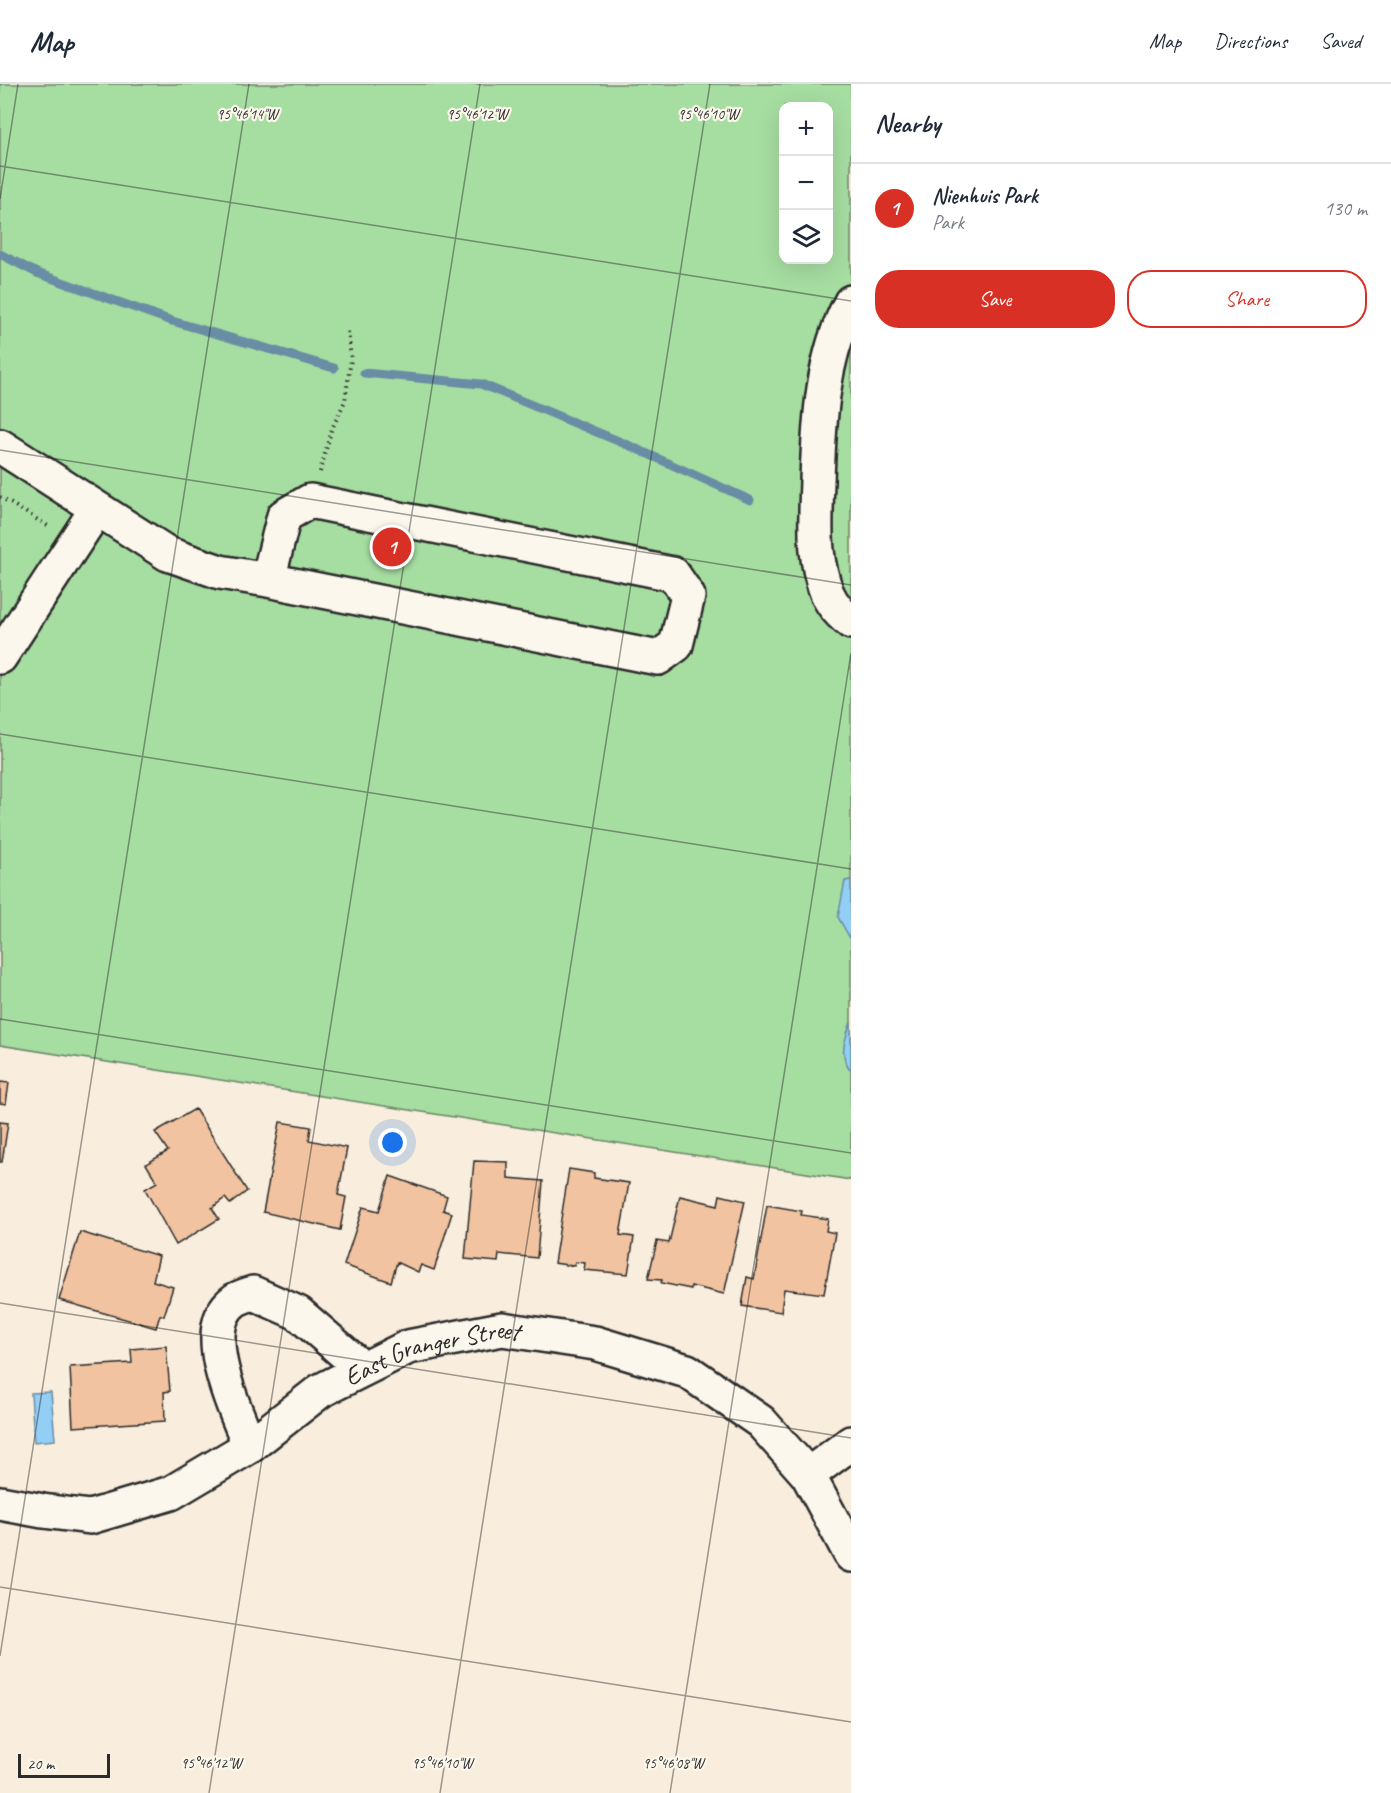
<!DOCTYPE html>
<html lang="en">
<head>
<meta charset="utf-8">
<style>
	body { margin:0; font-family:Caveat,sans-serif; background:#f6f6f7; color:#1f2937 }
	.controls { position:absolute; right:18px; top:18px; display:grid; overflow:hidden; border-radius:12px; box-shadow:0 6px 24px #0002 }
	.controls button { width:54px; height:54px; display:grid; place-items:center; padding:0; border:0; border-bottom:2px solid #e0e1e3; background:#fff; color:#1f2937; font:30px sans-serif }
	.scale { position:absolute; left:18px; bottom:15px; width:92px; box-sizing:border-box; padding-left:6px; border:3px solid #2b2b2b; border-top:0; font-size:16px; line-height:21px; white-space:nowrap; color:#2b2b2b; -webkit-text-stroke:4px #fbf7ec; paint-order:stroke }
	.you { position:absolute; left:393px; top:1059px; width:21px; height:21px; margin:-15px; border:4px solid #fff; border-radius:50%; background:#1a73e8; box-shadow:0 0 0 9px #1a73e833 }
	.badge { display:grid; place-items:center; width:39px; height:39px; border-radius:50%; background:#d93025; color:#fff; font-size:20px; font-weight:700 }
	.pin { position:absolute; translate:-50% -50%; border:3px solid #fff; box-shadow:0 2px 6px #0006 }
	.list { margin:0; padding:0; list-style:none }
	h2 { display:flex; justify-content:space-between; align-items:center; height:78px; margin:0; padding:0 24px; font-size:26px }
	h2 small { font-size:20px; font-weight:400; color:#747a83 }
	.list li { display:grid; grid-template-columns:39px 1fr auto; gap:18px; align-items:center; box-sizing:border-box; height:90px; padding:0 24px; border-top:2px solid #e0e1e3 }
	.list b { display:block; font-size:22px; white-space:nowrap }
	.list p { margin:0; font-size:20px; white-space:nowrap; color:#747a83 }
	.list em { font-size:20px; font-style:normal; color:#747a83 }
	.actions { display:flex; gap:12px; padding:18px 24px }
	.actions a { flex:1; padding:14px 0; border:2px solid #d93025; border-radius:24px; text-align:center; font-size:21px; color:#d93025 }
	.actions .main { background:#d93025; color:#fff }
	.icon { flex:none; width:33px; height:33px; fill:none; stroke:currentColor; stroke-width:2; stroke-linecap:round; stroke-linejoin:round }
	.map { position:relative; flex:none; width:851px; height:1709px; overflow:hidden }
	header { display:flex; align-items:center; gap:36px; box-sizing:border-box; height:84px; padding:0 30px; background:#fff; border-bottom:2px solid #e0e1e3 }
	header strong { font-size:28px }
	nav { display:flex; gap:33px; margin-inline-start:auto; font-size:21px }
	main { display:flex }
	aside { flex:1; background:#fff }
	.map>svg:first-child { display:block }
</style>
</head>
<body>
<header>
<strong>Map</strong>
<nav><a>Map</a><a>Directions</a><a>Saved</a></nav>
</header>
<main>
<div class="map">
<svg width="851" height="1709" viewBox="0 0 851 1709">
	<rect width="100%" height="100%" fill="#f9eddd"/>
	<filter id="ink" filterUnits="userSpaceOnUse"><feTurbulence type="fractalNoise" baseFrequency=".0167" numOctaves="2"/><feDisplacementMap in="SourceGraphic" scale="12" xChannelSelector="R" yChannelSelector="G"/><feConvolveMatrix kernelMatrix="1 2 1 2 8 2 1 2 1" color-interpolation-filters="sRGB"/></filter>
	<g filter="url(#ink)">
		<path fill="#a6dda1" stroke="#688466" stroke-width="1.5" fill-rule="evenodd" d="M 0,0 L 851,0 L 851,1096 L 0,961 ZM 784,22 L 828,22 L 828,176 L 784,176 Z"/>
		<path fill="#93cef4" stroke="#698da4" stroke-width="1.5" d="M 851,796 L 851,856 L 838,833 L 845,797 Z
			M 851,938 L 851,986 L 849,985 C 839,968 845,956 851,938 Z
			M 51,1308 L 55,1356 L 34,1358 L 31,1309 Z"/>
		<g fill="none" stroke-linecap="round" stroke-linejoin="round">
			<path stroke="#698da4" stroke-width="9" d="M 0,170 L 37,189 L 172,237 L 334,284
				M 364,289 L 481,300 L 628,361 L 750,416"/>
		</g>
		<path fill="#f1c3a0" stroke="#2b2b2b" stroke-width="1.5" d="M 0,998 L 9,999 L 6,1020 L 0,1019 Z
			M 195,1025 L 247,1107 L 230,1120 L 225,1114 L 212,1124 L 219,1135 L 176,1161 L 145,1105 L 157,1098 L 146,1080 L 168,1067 L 155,1048 Z
			M 0,1038 L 8,1039 L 2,1078 L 0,1078 Z
			M 280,1038 L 311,1043 L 309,1056 L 347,1064 L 338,1111 L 346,1113 L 340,1146 L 263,1128 Z
			M 474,1077 L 508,1078 L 508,1094 L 543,1097 L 537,1174 L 499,1170 L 498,1178 L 465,1175 Z
			M 569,1085 L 594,1089 L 594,1094 L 629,1099 L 620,1151 L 634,1153 L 628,1190 L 584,1186 L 585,1179 L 575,1178 L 574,1182 L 554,1179 Z
			M 390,1092 L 447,1112 L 443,1126 L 452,1129 L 434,1186 L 421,1181 L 418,1188 L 397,1178 L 391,1198 L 344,1181 L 363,1123 L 379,1127 Z
			M 720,1111 L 745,1117 L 724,1210 L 691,1202 L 691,1205 L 661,1199 L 662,1196 L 648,1195 L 657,1157 L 669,1159 L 680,1112 L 718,1121 Z
			M 767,1121 L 802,1127 L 801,1131 L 828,1135 L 826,1147 L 835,1149 L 824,1210 L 784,1205 L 781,1228 L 742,1222 L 747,1193 L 754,1195 Z
			M 80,1148 L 159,1172 L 153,1197 L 173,1203 L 164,1232 L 160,1231 L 156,1244 L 59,1216 Z
			M 166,1262 L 170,1307 L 164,1308 L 165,1337 L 73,1343 L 70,1283 L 132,1279 L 131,1265 Z"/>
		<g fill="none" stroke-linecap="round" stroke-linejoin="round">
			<defs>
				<g id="minor">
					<path d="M 851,218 C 822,272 819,337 817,397 C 816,430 813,465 823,497 C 827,514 837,528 851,538"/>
					<path d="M 0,362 L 168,470 L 220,488 L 268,496 L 658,574 L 676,561 L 688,512 L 673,490 L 310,417 L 284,432 L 268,496"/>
					<path d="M 0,573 L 96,426"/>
					<path d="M 250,1362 C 236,1328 195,1244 235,1216 C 240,1213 247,1211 253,1209 L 298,1229 L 363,1285"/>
					<path d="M 808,1391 L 851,1471"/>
					<path id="s1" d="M 0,1419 L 43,1427 L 90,1433 L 171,1409 L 250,1362 L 320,1307 L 408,1263 L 502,1245 L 595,1259 L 687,1287 L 761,1338 L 808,1391 L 851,1359"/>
				</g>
			</defs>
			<use href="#minor" stroke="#2b2b2b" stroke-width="38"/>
			<path stroke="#2b2b2b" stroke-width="4" stroke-dasharray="1.5 4.5" stroke-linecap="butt" d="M 320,388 L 331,347 L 345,317 L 351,275 L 348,245
				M 0,413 L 48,442"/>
			<use href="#minor" stroke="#fbf7ec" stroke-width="33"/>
		</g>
	</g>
	<path fill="none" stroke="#2b2b2b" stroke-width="1.5" stroke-opacity="0.45" d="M 0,82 L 851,217M 0,115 L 18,0M 0,366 L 851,501M 0,650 L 851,785M 0,935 L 851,1069M 0,1219 L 851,1354M 0,1503 L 851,1638M 0,1572 L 249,0M 209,1709 L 480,0M 440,1709 L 710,0M 670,1709 L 851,569"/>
	<g text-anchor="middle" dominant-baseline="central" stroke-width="4.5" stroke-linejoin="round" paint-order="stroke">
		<g font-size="26" fill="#2b2b2b" stroke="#fbf7ec">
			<text stroke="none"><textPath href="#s1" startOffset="477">East Granger Street</textPath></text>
		</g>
	</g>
	<g font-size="15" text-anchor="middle" fill="#2b2b2b" stroke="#fbf7ec" stroke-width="4.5" stroke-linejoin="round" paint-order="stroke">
		<text x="247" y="35">95°46'14"W</text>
		<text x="477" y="35">95°46'12"W</text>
		<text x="708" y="35">95°46'10"W</text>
		<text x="211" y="1684">95°46'12"W</text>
		<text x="442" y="1684">95°46'10"W</text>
		<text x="673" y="1684">95°46'08"W</text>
	</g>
</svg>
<div class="controls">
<button>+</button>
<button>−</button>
<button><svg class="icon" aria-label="layers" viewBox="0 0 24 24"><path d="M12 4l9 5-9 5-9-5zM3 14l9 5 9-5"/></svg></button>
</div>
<div class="scale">20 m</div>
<div class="you"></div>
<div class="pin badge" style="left:392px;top:463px">1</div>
</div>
<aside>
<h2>Nearby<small></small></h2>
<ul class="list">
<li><span class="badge">1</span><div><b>Nienhuis Park</b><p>Park</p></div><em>130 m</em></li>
</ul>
<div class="actions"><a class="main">Save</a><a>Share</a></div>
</aside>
</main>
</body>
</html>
